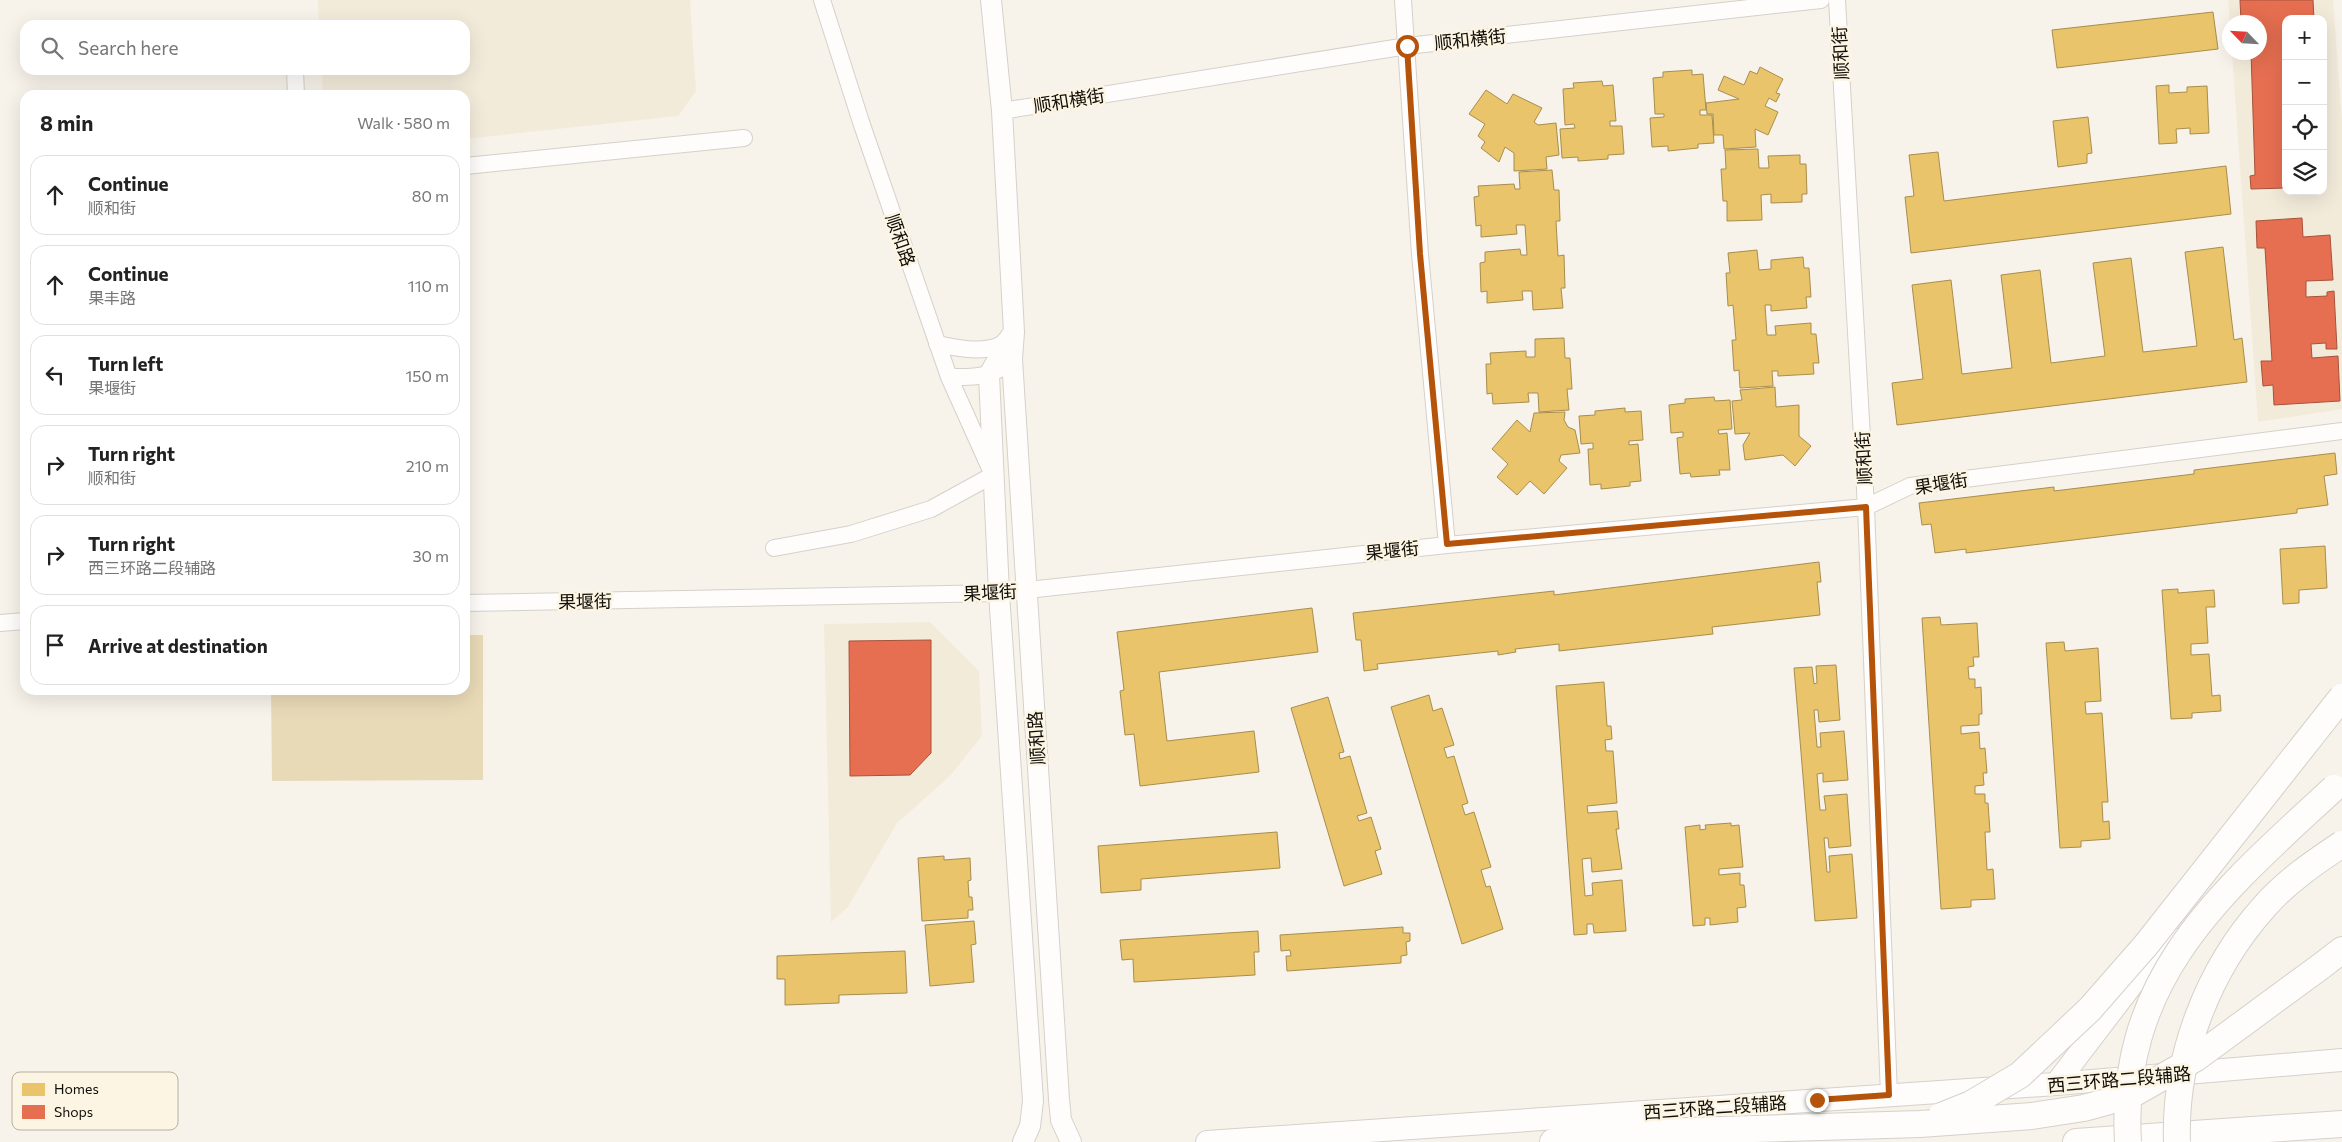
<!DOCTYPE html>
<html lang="en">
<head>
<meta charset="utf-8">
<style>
	body { margin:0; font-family:Commissioner,"Noto Sans SC",sans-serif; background:#f2f2f2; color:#222 }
	.controls { position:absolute; right:15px; top:15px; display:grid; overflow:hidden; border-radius:10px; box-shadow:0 5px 20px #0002 }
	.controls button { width:45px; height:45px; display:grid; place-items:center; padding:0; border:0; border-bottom:1px solid #e0e0e0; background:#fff; color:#222; font:25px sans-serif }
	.compass { position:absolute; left:2222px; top:15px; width:45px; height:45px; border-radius:50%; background:#fff; box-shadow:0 5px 20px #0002; rotate:295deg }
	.stop { position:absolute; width:15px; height:15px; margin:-11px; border:4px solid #b45309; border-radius:50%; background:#fff }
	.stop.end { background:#b45309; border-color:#fff; box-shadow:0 1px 5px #0008 }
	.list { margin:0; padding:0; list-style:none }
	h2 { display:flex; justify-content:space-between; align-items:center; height:65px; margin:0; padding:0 20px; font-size:21px }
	h2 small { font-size:16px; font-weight:400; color:#767676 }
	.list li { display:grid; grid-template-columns:32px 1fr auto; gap:15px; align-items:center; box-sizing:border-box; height:80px; margin:0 10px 10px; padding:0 10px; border:1px solid #e0e0e0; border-radius:15px }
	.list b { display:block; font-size:19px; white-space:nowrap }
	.list p { margin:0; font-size:16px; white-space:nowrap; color:#767676 }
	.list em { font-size:16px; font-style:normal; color:#767676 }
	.icon { flex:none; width:28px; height:28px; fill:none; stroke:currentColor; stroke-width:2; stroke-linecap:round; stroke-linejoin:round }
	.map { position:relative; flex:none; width:2342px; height:1142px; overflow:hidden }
	.search { position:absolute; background:#fff; box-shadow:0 5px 20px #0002; left:20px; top:20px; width:450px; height:55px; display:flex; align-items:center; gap:12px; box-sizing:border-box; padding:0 18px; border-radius:15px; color:#767676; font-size:19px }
	.panel { position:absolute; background:#fff; box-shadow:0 5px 20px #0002; left:20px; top:90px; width:450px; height:605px; border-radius:15px }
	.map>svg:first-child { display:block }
</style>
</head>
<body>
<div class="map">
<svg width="2342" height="1142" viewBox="0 0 2342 1142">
	<rect width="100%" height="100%" fill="#f7f3ea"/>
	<path fill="#f3ebda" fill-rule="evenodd" d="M 318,0 L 690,0 L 696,91 L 678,116 L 465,139 L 465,95 L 323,95 L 322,70 L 465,70 L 465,25 L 319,25 Z
		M 2228,0 L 2333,0 L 2342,121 L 2342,409 L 2258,422 L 2232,53 L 2260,52 L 2260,22 L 2230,22 ZM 2286,19 L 2323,19 L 2323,191 L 2286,191 Z
		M 930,622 L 979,671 L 982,736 L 950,776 L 897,823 L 848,907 L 831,922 L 824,624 Z"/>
	<path fill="#e9dab7" d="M 465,635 L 483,635 L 483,780 L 272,781 L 271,690 L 465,690 Z"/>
	<path fill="#e9c46a" stroke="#a88d4d" d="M 2213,12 L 2218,49 L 2057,68 L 2052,30 Z
		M 1760,67 L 1783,79 L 1776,93 L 1780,94 L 1776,102 L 1769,98 L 1765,106 L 1778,112 L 1768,135 L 1755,129 L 1756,147 L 1724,149 L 1723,135 L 1714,135 L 1713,114 L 1707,114 L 1706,103 L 1739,99 L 1718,90 L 1724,76 L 1744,85 L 1750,71 L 1757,74 Z
		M 1692,70 L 1692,75 L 1703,74 L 1706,110 L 1700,110 L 1700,115 L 1712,115 L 1714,143 L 1698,144 L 1698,148 L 1668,151 L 1668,146 L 1652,147 L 1650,118 L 1664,117 L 1664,114 L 1655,114 L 1653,78 L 1663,77 L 1663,72 Z
		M 1602,81 L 1603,86 L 1613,85 L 1616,121 L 1610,121 L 1610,126 L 1622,126 L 1624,154 L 1608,155 L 1608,159 L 1578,161 L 1578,157 L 1562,158 L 1560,129 L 1575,128 L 1574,124 L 1565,125 L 1563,89 L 1574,88 L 1573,83 Z
		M 2169,85 L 2169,93 L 2187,92 L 2187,87 L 2207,86 L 2209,133 L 2190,134 L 2190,128 L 2176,129 L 2177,143 L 2159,144 L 2156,86 Z
		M 1486,90 L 1507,104 L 1513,94 L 1542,108 L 1534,122 L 1538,125 L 1556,123 L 1559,155 L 1546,157 L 1547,169 L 1514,171 L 1514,153 L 1505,147 L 1499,162 L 1481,148 L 1485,142 L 1478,136 L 1485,124 L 1469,114 Z
		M 2088,117 L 2092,153 L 2087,154 L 2087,163 L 2058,167 L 2053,121 Z
		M 1758,149 L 1759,168 L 1769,168 L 1768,156 L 1800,155 L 1800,164 L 1806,164 L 1807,194 L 1802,194 L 1802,202 L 1771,203 L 1771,194 L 1761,195 L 1762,220 L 1727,221 L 1727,201 L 1723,201 L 1721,169 L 1726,169 L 1725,150 Z
		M 1938,152 L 1944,201 L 2226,166 L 2231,214 L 1911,253 L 1905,197 L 1914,196 L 1909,155 Z
		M 1552,170 L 1554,190 L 1559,190 L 1560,221 L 1556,221 L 1558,256 L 1564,255 L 1565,288 L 1561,288 L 1563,308 L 1533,310 L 1532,291 L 1522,291 L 1523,300 L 1487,303 L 1487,291 L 1481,292 L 1480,263 L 1485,262 L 1485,252 L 1520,249 L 1521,255 L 1527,255 L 1525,225 L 1516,225 L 1517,234 L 1481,237 L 1481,225 L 1476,226 L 1474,197 L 1479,196 L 1478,186 L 1514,184 L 1515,189 L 1520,189 L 1519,172 Z
		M 2223,247 L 2234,340 L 2242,338 L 2247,382 L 1897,425 L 1892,383 L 1923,379 L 1912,285 L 1951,280 L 1962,374 L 2012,368 L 2001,275 L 2040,270 L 2051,363 L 2105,356 L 2093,263 L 2131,258 L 2143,352 L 2197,346 L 2185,252 Z
		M 1757,250 L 1759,270 L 1771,269 L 1771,260 L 1803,257 L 1804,268 L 1809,268 L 1811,297 L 1806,297 L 1807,308 L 1771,311 L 1771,305 L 1765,305 L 1767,335 L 1776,335 L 1775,326 L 1811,323 L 1811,334 L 1816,334 L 1819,363 L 1813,363 L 1814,374 L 1778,376 L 1778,371 L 1772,371 L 1773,386 L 1740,388 L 1739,370 L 1734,371 L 1732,340 L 1736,340 L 1733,305 L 1728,306 L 1726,273 L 1730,273 L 1728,253 Z
		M 1564,338 L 1565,358 L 1570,358 L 1572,389 L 1567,389 L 1569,410 L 1539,412 L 1538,393 L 1528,393 L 1529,402 L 1493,404 L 1492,393 L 1487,394 L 1486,364 L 1491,364 L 1490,353 L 1526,351 L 1526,357 L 1535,357 L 1535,339 Z
		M 1775,387 L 1776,407 L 1799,405 L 1799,436 L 1811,446 L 1795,466 L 1783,455 L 1745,460 L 1743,445 L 1750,433 L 1735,434 L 1732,401 L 1742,400 L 1740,390 Z
		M 1714,397 L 1715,401 L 1730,400 L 1732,429 L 1718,430 L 1719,434 L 1727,433 L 1730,470 L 1719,470 L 1720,475 L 1691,477 L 1690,473 L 1680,474 L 1677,438 L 1683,437 L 1683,432 L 1671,433 L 1669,405 L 1685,403 L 1685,399 Z
		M 1625,408 L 1625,412 L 1641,411 L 1643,440 L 1629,441 L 1629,445 L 1638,444 L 1641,481 L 1630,482 L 1630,486 L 1601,489 L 1601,484 L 1590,485 L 1588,449 L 1593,449 L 1593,443 L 1581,444 L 1579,416 L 1595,415 L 1595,411 Z
		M 1565,412 L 1564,420 L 1568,427 L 1575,430 L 1580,453 L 1561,455 L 1559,461 L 1567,468 L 1544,494 L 1530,481 L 1517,495 L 1497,477 L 1508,464 L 1492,449 L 1517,420 L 1530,432 L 1534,413 Z
		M 2335,453 L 2337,474 L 2324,476 L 2328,505 L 2297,509 L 2297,513 L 1966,553 L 1966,549 L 1935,553 L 1931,524 L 1922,525 L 1919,503 L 2054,487 L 2054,491 L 2194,474 L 2194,470 Z
		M 2325,546 L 2327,588 L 2299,590 L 2299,603 L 2283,604 L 2280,549 Z
		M 1819,562 L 1821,582 L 1817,582 L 1820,615 L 1712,627 L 1713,634 L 1559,651 L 1559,644 L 1515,649 L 1516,652 L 1498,655 L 1498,651 L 1377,664 L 1378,669 L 1364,671 L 1361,640 L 1356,640 L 1353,613 L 1554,591 L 1554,595 Z
		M 2178,589 L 2178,593 L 2214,590 L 2215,607 L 2206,607 L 2208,643 L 2191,644 L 2191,655 L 2209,654 L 2212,696 L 2220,695 L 2221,711 L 2192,713 L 2192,718 L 2171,719 L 2162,590 Z
		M 1312,608 L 1318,652 L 1159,672 L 1167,741 L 1254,731 L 1259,772 L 1140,786 L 1134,734 L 1125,735 L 1120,691 L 1124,690 L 1117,632 Z
		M 1940,617 L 1941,625 L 1977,623 L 1979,657 L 1973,657 L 1974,666 L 1968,667 L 1969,679 L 1975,679 L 1975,688 L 1981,687 L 1982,714 L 1979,714 L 1979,725 L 1961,726 L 1961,734 L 1979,732 L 1980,749 L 1985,748 L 1987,773 L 1983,773 L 1984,785 L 1975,786 L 1975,794 L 1985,794 L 1985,803 L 1988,803 L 1990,832 L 1985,832 L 1987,870 L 1993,869 L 1995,899 L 1971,900 L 1971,907 L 1941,909 L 1922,618 Z
		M 2064,642 L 2065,651 L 2098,648 L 2101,701 L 2085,702 L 2086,714 L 2102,713 L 2108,802 L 2102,802 L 2103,822 L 2109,821 L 2110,839 L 2081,841 L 2081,847 L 2060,848 L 2046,643 Z
		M 1836,665 L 1840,720 L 1819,722 L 1818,710 L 1814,710 L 1817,747 L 1821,747 L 1820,733 L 1844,731 L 1848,780 L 1823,782 L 1823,773 L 1817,774 L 1820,810 L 1826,810 L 1824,796 L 1847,794 L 1851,846 L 1829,848 L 1828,838 L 1824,838 L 1827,872 L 1830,872 L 1829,856 L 1852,854 L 1857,918 L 1815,921 L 1794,668 L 1812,667 L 1814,684 L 1817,683 L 1816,666 Z
		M 1604,682 L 1607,726 L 1611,726 L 1612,739 L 1605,740 L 1606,751 L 1613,751 L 1617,803 L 1587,806 L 1588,813 L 1617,811 L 1619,829 L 1616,829 L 1622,869 L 1592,872 L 1591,858 L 1582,859 L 1585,896 L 1593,895 L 1592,883 L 1622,880 L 1626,931 L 1594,933 L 1593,924 L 1587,924 L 1587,934 L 1574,935 L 1556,686 Z
		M 1429,695 L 1433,711 L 1442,708 L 1454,745 L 1444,748 L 1447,758 L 1454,756 L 1468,803 L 1462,805 L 1465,815 L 1474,812 L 1491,867 L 1481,870 L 1486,887 L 1490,886 L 1503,929 L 1462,944 L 1391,707 Z
		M 1328,697 L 1344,752 L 1339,753 L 1340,759 L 1350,756 L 1367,813 L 1357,816 L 1359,821 L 1371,817 L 1381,849 L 1375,851 L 1382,874 L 1344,886 L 1291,708 Z
		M 1731,823 L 1731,826 L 1739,825 L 1743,867 L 1719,869 L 1719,875 L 1740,873 L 1740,885 L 1744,885 L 1746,907 L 1737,908 L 1738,922 L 1710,925 L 1710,918 L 1705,918 L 1705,925 L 1693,926 L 1685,827 L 1700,825 L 1700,830 L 1706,829 L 1705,825 Z
		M 1277,832 L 1280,868 L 1141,879 L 1141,890 L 1101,893 L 1098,846 Z
		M 944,856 L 944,860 L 970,858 L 971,880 L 968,881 L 969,897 L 972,897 L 973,910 L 968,910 L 968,918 L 922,921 L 918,858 Z
		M 974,921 L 976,944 L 971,945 L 974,982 L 930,986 L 925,925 Z
		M 1403,927 L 1403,933 L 1410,933 L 1410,941 L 1406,942 L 1407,955 L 1401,956 L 1401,963 L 1287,971 L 1286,956 L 1291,956 L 1290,950 L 1281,951 L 1280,935 Z
		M 1258,931 L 1259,952 L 1254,952 L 1255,975 L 1134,982 L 1133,959 L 1122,960 L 1120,940 Z
		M 905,951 L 907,993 L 839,995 L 839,1003 L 785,1005 L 785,979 L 777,979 L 777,956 Z"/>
	<path fill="#e76f51" stroke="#a6523b" d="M 2240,0 L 2313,0 L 2314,19 L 2286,19 L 2286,42 L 2283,42 L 2286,60 L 2286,188 L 2251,189 L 2250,176 L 2255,175 L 2251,52 L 2260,52 L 2260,22 L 2241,22 Z
		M 2323,122 L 2326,166 L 2323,166 Z
		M 2302,218 L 2303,237 L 2330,235 L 2333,280 L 2306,281 L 2306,297 L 2327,296 L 2327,292 L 2334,291 L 2337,349 L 2326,349 L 2326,343 L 2311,344 L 2312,358 L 2338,356 L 2340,401 L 2274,405 L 2273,385 L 2263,386 L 2261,361 L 2272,361 L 2265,248 L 2257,248 L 2256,221 Z
		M 931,640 L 931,753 L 910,775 L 850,776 L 849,641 Z"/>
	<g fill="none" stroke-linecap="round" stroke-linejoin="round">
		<defs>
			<path id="minor" d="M 1403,0 L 1420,254 L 1447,545
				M 1837,0 L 1866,507 L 1889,1095
				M 295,70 L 296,95
				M 1002,111 L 1407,46 L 1821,0
				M 465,166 L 744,138
				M 937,344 C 956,348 980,353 998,346 C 1003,344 1007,338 1010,335
				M 949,377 C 967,377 983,378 1000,369
				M 774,548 L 851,534 L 931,509 L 993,475 L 949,377 L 861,122 L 822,0
				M 465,603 L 999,593 L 1447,545 L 1866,507 L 1910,486 L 2342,431
				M 0,623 L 25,621"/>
			<path id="tertiary" d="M 991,0 L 1002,111 L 1014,332 L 1012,359 L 1059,1099 L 1061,1120 L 1071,1142
				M 1011,336 L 989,375 L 999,593 L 1033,1101 L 1030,1126 L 1023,1142"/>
			<path id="secondary" d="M 2056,1084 L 2169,936
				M 1207,1142 L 2056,1084 L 2342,1060"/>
			<path id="trunk" d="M 2320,967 L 2342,950
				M 1553,1142 L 1654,1132
				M 2076,1142 L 2342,1124"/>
		</defs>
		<use href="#minor" stroke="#d4d1ca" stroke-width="18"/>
		<use href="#tertiary" stroke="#d4d1ca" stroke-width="22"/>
		<use href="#secondary" stroke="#d4d1ca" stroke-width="24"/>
		<use href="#trunk" stroke="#d4d1ca" stroke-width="28"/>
		<use href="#minor" stroke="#fefdfc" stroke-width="16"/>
		<use href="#tertiary" stroke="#fefdfc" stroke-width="20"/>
		<use href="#secondary" stroke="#fefdfc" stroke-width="22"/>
		<use href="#trunk" stroke="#fefdfc" stroke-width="26"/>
		<defs>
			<path id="trunk-bridge" d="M 1941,1116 L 1971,1104 L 2020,1075 L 2090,1009 L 2146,945 L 2342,697
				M 1654,1132 L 1920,1124 L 2032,1116 L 2084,1108 L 2131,1095 L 2196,1058 L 2320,967
				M 2128,1142 C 2118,976 2224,890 2334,788
				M 2177,1142 C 2174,1057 2208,969 2265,906 C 2287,881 2315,862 2342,844"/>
		</defs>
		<use href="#trunk-bridge" stroke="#d4d1ca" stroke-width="28" stroke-linecap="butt"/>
		<use href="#trunk-bridge" stroke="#fefdfc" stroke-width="26"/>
	</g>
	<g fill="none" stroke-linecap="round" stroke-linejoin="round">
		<path stroke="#b45309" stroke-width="6" d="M 1407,46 L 1420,254 L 1447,544 L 1866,507 L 1889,1095 L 1817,1100"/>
	</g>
	<g text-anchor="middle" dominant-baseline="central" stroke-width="5" stroke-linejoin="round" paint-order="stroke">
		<g font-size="18" fill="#100e08" stroke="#fdf5e4">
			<text transform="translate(1470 39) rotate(-6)">顺和横街</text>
			<text transform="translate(1840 53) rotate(-93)">顺和街</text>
			<text transform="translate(1069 100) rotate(-9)">顺和横街</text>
			<text transform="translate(901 240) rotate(71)">顺和路</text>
			<text transform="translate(1863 458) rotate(-93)">顺和街</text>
			<text transform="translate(1941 483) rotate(-9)">果堰街</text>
			<text transform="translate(1392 550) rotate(-6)">果堰街</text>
			<text transform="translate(990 592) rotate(-3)">果堰街</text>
			<text transform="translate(585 601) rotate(-1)">果堰街</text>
			<text transform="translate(1036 738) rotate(-94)">顺和路</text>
			<text transform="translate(2119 1079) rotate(-5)">西三环路二段辅路</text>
			<text transform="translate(1715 1107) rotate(-4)">西三环路二段辅路</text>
		</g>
	</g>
	<rect x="12" y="1072" width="166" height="58" rx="8" fill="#fdf5e4" stroke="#b6b0a2" stroke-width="1"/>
	<rect x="22" y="1083" width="23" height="13" fill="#e9c46a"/>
	<rect x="22" y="1105" width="23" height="14" fill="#e76f51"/>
	<g font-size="14" fill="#100e08">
		<text x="54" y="1094">Homes</text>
		<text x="54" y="1117">Shops</text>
	</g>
</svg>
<div class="controls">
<button>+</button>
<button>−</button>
<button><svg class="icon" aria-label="locate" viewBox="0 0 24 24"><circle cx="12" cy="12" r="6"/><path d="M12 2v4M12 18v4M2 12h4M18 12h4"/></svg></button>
<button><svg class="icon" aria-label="layers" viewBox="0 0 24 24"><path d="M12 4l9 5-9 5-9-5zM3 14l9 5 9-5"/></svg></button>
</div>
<svg class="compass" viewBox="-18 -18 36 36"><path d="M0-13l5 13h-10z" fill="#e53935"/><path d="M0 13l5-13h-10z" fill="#767676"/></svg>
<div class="stop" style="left:1407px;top:46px"></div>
<div class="stop end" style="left:1817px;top:1100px"></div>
<div class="search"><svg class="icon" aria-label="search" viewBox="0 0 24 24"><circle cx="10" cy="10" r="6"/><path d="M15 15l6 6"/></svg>Search here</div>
<section class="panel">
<h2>8 min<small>Walk · 580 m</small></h2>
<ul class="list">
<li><svg class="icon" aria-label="ahead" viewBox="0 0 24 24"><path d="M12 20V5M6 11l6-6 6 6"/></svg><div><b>Continue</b><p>顺和街</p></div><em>80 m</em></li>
<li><svg class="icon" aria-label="ahead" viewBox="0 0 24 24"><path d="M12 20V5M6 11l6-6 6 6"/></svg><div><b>Continue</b><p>果丰路</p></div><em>110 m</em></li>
<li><svg class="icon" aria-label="left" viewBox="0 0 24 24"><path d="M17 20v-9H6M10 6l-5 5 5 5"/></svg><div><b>Turn left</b><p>果堰街</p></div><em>150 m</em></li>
<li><svg class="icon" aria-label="right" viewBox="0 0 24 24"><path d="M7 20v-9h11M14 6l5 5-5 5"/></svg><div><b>Turn right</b><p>顺和街</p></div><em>210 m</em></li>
<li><svg class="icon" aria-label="right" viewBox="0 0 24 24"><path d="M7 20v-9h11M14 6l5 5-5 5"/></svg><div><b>Turn right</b><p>西三环路二段辅路</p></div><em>30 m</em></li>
<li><svg class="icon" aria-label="arrive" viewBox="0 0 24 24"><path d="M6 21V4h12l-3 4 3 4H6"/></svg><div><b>Arrive at destination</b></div></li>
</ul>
</section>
</div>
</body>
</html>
